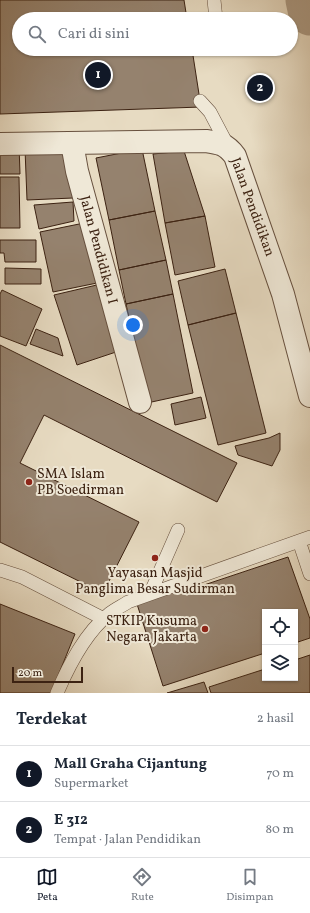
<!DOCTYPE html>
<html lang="id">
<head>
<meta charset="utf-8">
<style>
	body { margin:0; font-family:Vollkorn,serif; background:#f2f2f3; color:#1f2937 }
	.controls { position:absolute; right:12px; bottom:12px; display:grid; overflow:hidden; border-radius:0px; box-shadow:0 1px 3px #0004 }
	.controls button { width:36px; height:36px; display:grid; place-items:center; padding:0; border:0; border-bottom:1px solid #e0e1e3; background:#fff; color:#1f2937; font:20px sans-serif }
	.scale { position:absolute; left:12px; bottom:10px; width:71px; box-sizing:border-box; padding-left:4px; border:2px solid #3c2212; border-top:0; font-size:11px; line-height:14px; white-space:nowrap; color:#3c2212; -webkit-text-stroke:3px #efe8d7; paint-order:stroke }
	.you { position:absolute; left:133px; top:325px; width:14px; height:14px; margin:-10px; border:3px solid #fff; border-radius:50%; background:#1a73e8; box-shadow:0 0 0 6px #1a73e833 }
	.badge { display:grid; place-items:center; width:26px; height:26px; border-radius:50%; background:#111827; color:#fff; font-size:13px; font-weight:700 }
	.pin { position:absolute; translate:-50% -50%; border:2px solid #fff; box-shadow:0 1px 4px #0006 }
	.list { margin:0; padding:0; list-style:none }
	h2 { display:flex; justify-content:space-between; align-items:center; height:52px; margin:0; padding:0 16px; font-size:17px }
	h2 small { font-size:13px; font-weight:400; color:#747a83 }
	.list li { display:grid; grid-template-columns:26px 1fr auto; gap:12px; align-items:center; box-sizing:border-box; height:56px; padding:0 16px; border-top:1px solid #e0e1e3 }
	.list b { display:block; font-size:15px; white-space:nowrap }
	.list p { margin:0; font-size:13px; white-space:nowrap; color:#747a83 }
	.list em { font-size:13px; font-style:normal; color:#747a83 }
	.icon { flex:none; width:22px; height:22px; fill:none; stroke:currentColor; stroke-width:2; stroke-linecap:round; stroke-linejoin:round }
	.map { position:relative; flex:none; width:310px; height:693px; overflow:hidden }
	.search { position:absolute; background:#fff; box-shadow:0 1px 3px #0004; left:12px; right:12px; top:12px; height:44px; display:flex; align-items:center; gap:10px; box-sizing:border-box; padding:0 14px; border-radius:22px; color:#747a83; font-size:15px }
	.sheet { height:164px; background:#fff }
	nav { display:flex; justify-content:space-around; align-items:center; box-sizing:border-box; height:56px; border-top:1px solid #e0e1e3; background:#fff; font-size:11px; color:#747a83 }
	nav a { display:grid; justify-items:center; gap:2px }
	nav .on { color:#111827 }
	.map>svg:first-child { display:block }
</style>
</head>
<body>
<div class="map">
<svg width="310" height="693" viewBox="0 0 310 693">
	<rect width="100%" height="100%" fill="#e7dbc2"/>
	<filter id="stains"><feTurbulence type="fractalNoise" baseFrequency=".005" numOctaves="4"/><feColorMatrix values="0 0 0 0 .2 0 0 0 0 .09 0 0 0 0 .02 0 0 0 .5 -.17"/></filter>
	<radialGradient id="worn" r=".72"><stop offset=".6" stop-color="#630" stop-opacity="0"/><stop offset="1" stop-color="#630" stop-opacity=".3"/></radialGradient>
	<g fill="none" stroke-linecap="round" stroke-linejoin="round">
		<path stroke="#ad9c86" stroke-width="43" d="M 307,0 L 310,14"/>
	</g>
	<path fill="#95826e" stroke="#3c2212" d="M 0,0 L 184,0 L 187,19 L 19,19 L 19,49 L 192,49 L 201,107 L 0,114 Z
		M 271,80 L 272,95 L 248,96 L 247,82 Z
		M 0,145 L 19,145 L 20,174 L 0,174 Z
		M 71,147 L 73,198 L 27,200 L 25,149 Z
		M 142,149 L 155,211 L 109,220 L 96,158 Z
		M 184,151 L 205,216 L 165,223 L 153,154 Z
		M 0,177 L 19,177 L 20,228 L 0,228 Z
		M 73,202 L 74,221 L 39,229 L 34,205 Z
		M 155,211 L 166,260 L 119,270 L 109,220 Z
		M 205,216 L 215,267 L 175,275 L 165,223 Z
		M 89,222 L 102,282 L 53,292 L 40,232 Z
		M 0,240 L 36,240 L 36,262 L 5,262 L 4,253 L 0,253 Z
		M 166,260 L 173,294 L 126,304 L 119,270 Z
		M 5,268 L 41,269 L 41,284 L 5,284 Z
		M 225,269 L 236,313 L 188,325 L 178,281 Z
		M 101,284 L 119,351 L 77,365 L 54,295 Z
		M 2,290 L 42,309 L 26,346 L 0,336 L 0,294 Z
		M 173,294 L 193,393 L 147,403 L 126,304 Z
		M 236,313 L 266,433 L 218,445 L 188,325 Z
		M 36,329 L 58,338 L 63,356 L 30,344 Z
		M 0,345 L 237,463 L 217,502 L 44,415 L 20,463 L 139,522 L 103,593 L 0,542 Z
		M 201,397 L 206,418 L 175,425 L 171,404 Z
		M 280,433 L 280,450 L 272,466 L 238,455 L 235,446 L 269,438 Z
		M 288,557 L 310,619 L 310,638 L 295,643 L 295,612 L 265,612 L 265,653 L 163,686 L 137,604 L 179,590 L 180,593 Z
		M 0,604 L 75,634 L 51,693 L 0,693 Z
		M 310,655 L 310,693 L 211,693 L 209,687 L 265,669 L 265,678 L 295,678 L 295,660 Z
		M 204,682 L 208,693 L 167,693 Z"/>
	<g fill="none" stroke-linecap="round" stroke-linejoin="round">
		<defs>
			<path id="service" d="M 214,0 L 216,19
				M 200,101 L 210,112 L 229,148
				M 299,541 L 310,574
				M 0,570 L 22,577 L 104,619
				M 150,594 L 178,530
				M 57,693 C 69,665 85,633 109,614 C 115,609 122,606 128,602 L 310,537"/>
			<path id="minor" d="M 72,143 L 77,171 L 140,402"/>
			<path id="tertiary" d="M 0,144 L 206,141 C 220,143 226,144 235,156 L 283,294 L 310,396"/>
		</defs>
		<use href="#service" stroke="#67503e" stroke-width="14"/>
		<use href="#minor" stroke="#67503e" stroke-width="24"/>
		<use href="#tertiary" stroke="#67503e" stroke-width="24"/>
		<use href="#service" stroke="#efe8d7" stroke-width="13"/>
		<use href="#minor" stroke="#efe8d7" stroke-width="22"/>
		<use href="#tertiary" stroke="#efe8d7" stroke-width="22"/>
	</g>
	<g fill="#8f2418" stroke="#efe8d7" stroke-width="1.5">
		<circle cx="29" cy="482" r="4"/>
		<circle cx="155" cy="558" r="4"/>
		<circle cx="205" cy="629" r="4"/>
	</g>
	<g text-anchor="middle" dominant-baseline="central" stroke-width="4" stroke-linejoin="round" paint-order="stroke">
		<g font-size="14" fill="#3c2212" stroke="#efe8d7">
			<text transform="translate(252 207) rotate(70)">Jalan Pendidikan</text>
			<text transform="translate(98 250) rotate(75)">Jalan Pendidikan I</text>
		</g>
		<g font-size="14" fill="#3c2212" stroke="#efe8d7" text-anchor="start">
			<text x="37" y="474">SMA Islam<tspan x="37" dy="16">PB Soedirman</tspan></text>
			<text x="155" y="573" text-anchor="middle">Yayasan Masjid<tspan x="155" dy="16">Panglima Besar Sudirman</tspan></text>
			<text x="197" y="621" text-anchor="end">STKIP Kusuma<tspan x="197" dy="16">Negara Jakarta</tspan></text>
		</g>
	</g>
	<rect width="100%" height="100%" filter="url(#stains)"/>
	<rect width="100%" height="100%" fill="url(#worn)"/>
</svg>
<div class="controls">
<button><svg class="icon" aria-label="locate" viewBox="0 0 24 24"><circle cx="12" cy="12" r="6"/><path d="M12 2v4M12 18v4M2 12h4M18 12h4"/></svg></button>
<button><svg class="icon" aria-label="layers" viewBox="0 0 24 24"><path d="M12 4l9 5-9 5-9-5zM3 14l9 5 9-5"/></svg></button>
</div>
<div class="scale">20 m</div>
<div class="you"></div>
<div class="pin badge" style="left:98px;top:75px">1</div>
<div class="pin badge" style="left:260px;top:88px">2</div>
<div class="search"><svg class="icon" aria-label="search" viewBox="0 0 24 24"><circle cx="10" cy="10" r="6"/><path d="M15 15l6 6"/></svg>Cari di sini</div>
</div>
<section class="sheet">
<h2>Terdekat<small>2 hasil</small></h2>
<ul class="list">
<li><span class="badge">1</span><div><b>Mall Graha Cijantung</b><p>Supermarket</p></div><em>70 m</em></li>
<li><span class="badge">2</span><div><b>E 312</b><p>Tempat · Jalan Pendidikan</p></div><em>80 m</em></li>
</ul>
</section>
<nav>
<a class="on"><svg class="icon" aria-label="map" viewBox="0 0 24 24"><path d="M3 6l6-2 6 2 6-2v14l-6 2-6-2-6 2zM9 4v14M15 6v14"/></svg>Peta</a>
<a><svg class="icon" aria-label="directions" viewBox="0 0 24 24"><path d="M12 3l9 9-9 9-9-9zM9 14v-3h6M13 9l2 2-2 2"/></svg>Rute</a>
<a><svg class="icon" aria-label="saved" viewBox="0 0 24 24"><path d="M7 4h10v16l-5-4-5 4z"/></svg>Disimpan</a>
</nav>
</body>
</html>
